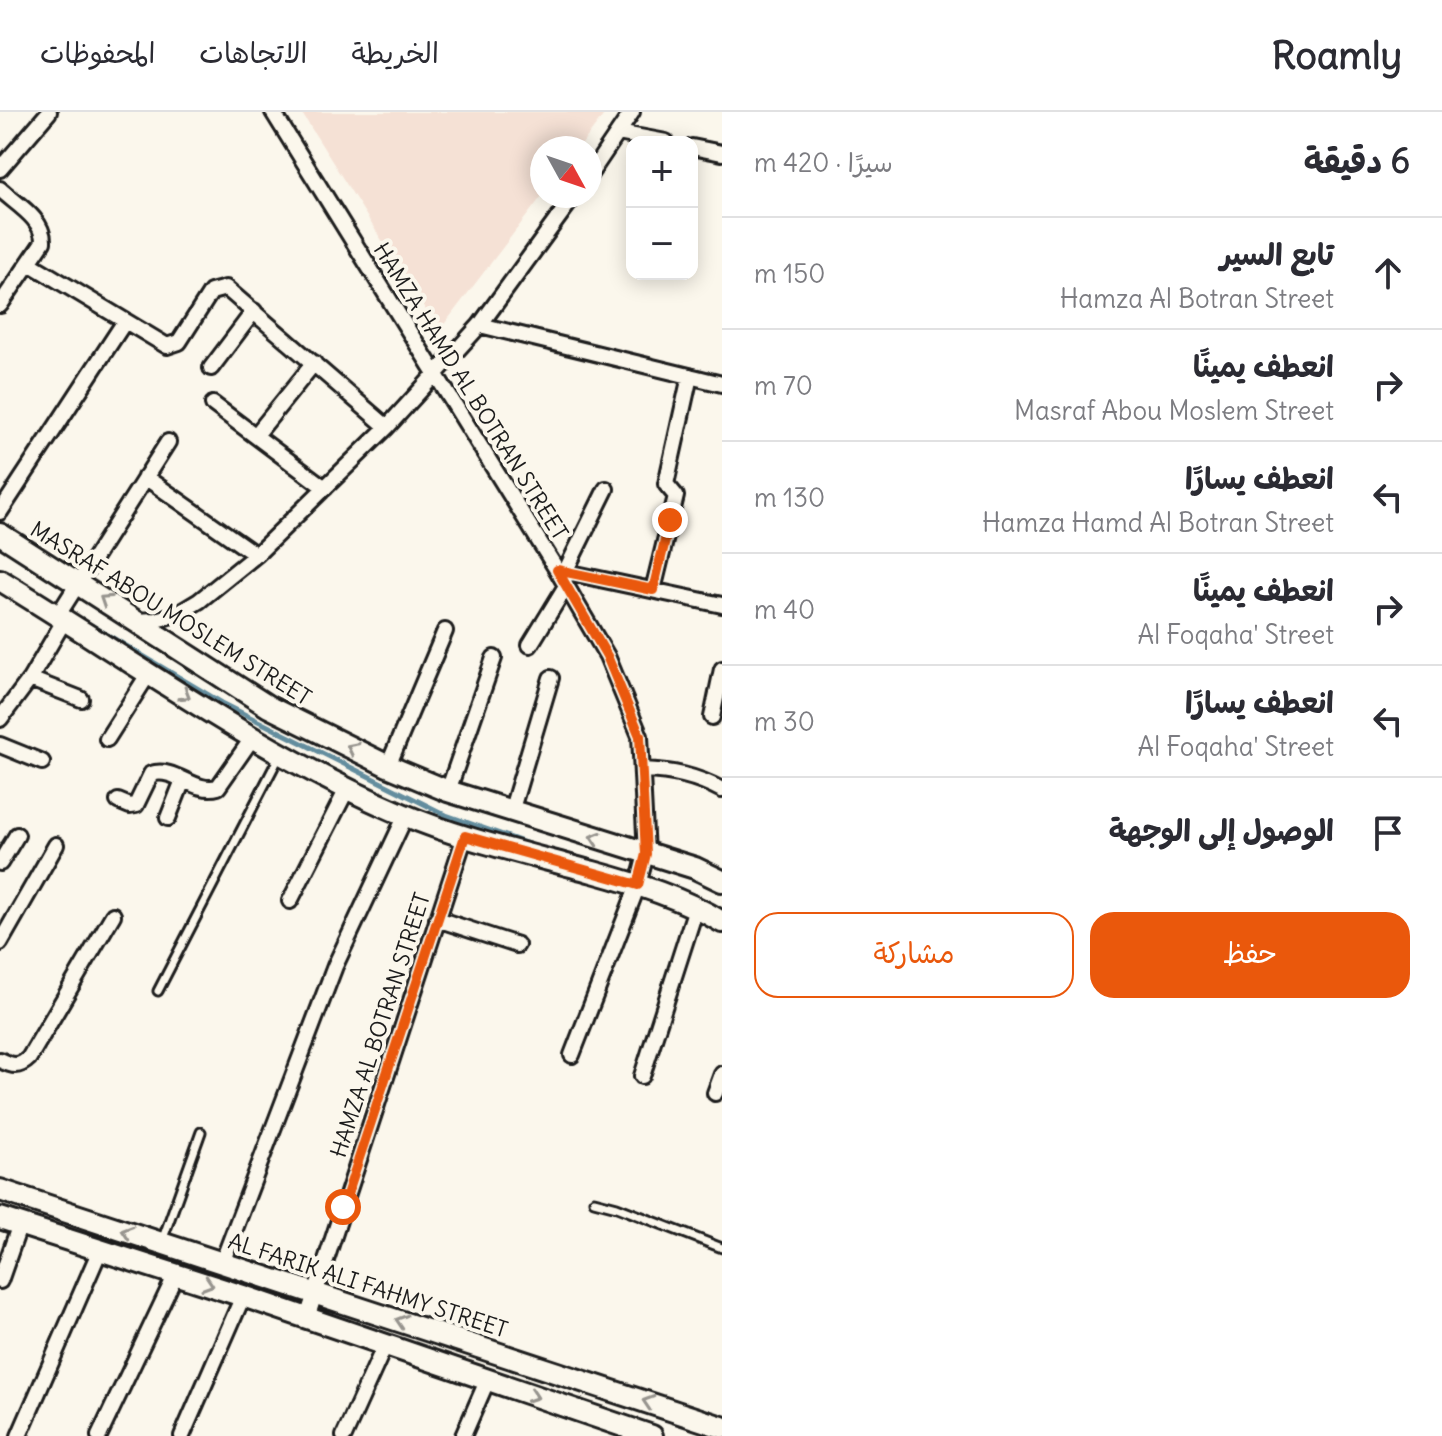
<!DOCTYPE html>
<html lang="ar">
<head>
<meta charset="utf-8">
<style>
	body { margin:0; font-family:Delius,"Playpen Sans Arabic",sans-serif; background:#f2f2f3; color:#2b2b33; direction:rtl }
	.controls { position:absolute; right:24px; top:24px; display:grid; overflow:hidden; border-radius:16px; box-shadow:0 4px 20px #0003 }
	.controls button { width:72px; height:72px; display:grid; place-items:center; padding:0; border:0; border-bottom:2px solid #e1e1e2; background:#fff; color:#2b2b33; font:40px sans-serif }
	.compass { position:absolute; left:530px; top:24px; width:72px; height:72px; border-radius:50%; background:#fff; box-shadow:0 4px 20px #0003; rotate:130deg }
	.stop { position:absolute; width:24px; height:24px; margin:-18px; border:6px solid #ea580c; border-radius:50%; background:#fff }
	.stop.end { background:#ea580c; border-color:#fff; box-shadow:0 2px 8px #0008 }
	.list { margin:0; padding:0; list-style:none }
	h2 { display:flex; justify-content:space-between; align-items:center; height:104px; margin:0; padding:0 32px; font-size:34px }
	h2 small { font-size:26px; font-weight:400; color:#7c7c81 }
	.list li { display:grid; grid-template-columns:52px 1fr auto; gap:24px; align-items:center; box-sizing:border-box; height:112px; padding:0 32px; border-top:2px solid #e1e1e2 }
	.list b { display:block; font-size:30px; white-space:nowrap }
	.list p { margin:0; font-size:26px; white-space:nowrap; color:#7c7c81 }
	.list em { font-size:26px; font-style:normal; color:#7c7c81 }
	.actions { display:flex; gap:16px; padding:24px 32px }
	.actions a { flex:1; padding:18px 0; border:2px solid #ea580c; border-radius:24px; text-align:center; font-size:28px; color:#ea580c }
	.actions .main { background:#ea580c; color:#fff }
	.icon { flex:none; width:44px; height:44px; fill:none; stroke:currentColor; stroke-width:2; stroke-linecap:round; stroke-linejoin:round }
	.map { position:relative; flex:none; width:722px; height:1324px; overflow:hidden; direction:ltr }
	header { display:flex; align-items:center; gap:48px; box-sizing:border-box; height:112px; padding:0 40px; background:#fff; border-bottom:2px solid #e1e1e2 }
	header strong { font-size:38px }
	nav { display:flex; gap:44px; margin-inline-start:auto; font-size:28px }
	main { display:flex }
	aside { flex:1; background:#fff }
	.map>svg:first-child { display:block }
</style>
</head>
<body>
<header>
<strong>Roamly</strong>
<nav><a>الخريطة</a><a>الاتجاهات</a><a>المحفوظات</a></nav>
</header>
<main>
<aside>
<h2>6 دقيقة<small>سيرًا · 420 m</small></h2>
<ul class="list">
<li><svg class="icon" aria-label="ahead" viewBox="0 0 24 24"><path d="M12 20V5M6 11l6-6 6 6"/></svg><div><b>تابع السير</b><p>Hamza Al Botran Street</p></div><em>150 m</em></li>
<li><svg class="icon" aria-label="right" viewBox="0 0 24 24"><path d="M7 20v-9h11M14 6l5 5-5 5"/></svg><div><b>انعطف يمينًا</b><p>Masraf Abou Moslem Street</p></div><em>70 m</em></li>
<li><svg class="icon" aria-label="left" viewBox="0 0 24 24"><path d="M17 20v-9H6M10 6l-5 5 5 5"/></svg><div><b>انعطف يسارًا</b><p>Hamza Hamd Al Botran Street</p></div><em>130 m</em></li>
<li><svg class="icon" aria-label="right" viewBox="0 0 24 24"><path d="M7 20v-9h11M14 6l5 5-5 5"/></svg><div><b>انعطف يمينًا</b><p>Al Foqaha' Street</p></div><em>40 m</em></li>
<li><svg class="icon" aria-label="left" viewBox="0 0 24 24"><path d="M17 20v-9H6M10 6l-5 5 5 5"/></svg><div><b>انعطف يسارًا</b><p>Al Foqaha' Street</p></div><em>30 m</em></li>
<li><svg class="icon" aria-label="arrive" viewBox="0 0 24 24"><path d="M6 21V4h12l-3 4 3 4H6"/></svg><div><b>الوصول إلى الوجهة</b></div></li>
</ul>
<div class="actions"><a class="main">حفظ</a><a>مشاركة</a></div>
</aside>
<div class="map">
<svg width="722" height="1324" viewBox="0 0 722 1324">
	<rect width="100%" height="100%" fill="#fbf7ec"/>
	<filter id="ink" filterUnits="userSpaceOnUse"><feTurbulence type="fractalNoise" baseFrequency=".0125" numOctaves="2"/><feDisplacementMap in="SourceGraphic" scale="16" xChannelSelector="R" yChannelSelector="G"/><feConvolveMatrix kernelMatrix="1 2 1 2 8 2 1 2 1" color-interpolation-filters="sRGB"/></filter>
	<g filter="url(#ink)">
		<path fill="#f5e1d5" d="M 301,0 L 606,0 L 579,36 L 542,36 L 542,84 L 439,219 Z"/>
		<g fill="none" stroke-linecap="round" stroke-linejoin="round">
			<path stroke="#638d9e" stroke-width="5" d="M 79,506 L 222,591 L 446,703 L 537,735"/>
			<defs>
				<path id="lane" d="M 158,879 L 280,643
					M 594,1089 L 617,1095 L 722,1136
					M 162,1129 L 201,1020"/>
				<path id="street" d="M 273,0 L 557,458 L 607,544 L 640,624 L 646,742 L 638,773 L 572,943
					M 618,21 L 666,30
					M 692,35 L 722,41
					M 0,57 L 49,0
					M 590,62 L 632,0
					M 0,77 C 16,92 44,107 43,130 L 0,193
					M 29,151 L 167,234 L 179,230 L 211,180 L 226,176 L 387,315
					M 480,213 L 722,272
					M 211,256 L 254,199
					M 213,292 L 325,376
					M 256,323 L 314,251
					M 145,365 L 256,443
					M 0,400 L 125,209
					M 557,458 L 722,493
					M 565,460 L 606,377
					M 653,478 L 676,384 L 666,372 L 690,264
					M 58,503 L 168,330
					M 136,509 L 156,508 L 179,501 L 199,489 L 256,443 L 387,315 L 480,213 L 574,84
					M 530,533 L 566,474
					M 30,567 L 81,587
					M 712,605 L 722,557
					M 0,607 L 30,567 L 65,507
					M 107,627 L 149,561
					M 0,633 L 42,650
					M 388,654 L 445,519
					M 643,658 C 672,659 696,664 722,678
					M 448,679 L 494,546
					M 118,689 L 130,694 L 136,693 L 151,662 C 175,654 194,682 218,675 L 253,625
					M 511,700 L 551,566
					M 168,706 L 183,668
					M 0,751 L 17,723
					M 290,789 L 347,677
					M 437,807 L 517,833
					M 0,831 L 56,733
					M 0,948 C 12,954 19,956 29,946 L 113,803
					M 642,964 L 696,796
					M 715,981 L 722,962
					M 222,1151 L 335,854 L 406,703
					M 0,1169 L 20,1112
					M 307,1206 L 465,724
					M 19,1324 L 100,1138
					M 99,1324 L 176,1162
					M 182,1324 L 243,1184
					M 344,1324 L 385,1233
					M 463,1324 L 487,1269"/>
				<path id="secondary" d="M 0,422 L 269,595 L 388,654 L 448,679 L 695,756 L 722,769
					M 0,468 C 132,548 259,641 402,702 C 463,728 529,742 593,760 C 637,772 683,786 722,810
					M 0,1078 L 722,1315
					M 0,1106 L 243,1184 L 652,1324"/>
			</defs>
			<use href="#lane" stroke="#1c1c1c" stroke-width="13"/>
			<use href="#street" stroke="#1c1c1c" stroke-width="20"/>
			<use href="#secondary" stroke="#1c1c1c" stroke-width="26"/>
			<use href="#lane" stroke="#fbf7ec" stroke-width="7"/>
			<use href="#street" stroke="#fbf7ec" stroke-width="14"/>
			<use href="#secondary" stroke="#fbf7ec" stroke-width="20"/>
		</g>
		<defs><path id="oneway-chevron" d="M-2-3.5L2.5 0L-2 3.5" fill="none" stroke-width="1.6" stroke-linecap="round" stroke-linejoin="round" transform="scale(2)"/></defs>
		<g stroke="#97948e">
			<use href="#oneway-chevron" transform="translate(105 488) rotate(-147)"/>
			<use href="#oneway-chevron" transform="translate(185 583) rotate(31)"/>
			<use href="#oneway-chevron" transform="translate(352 636) rotate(-153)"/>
			<use href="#oneway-chevron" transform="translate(595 726) rotate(-162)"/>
			<use href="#oneway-chevron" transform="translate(127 1120) rotate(-162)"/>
			<use href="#oneway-chevron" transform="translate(208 1172) rotate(18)"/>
			<use href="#oneway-chevron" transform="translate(401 1209) rotate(-162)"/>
			<use href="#oneway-chevron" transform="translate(533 1284) rotate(19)"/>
			<use href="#oneway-chevron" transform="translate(648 1290) rotate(-162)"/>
		</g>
	</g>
	<g fill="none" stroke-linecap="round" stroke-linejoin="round" filter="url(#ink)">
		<path stroke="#ea580c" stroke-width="10" d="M 343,1095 L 465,724 L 638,773 L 646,742 L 640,624 L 607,544 L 557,458 L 653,478 L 670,408"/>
	</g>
	<g text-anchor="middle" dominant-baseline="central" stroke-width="8" stroke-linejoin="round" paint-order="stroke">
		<g font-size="22" fill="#1c1c1c" stroke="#fbf7ec">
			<text transform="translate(471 279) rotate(58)">HAMZA HAMD AL BOTRAN STREET</text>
			<text transform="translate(171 501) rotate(32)">MASRAF ABOU MOSLEM STREET</text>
			<text transform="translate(380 913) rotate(-72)">HAMZA AL BOTRAN STREET</text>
			<text transform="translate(368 1173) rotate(18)">AL FARIK ALI FAHMY STREET</text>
		</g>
	</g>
</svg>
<div class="controls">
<button>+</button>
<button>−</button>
</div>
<svg class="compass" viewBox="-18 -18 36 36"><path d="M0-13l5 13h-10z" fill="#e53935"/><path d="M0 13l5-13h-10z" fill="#7c7c81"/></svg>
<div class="stop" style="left:343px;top:1095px"></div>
<div class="stop end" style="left:670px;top:408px"></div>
</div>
</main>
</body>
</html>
